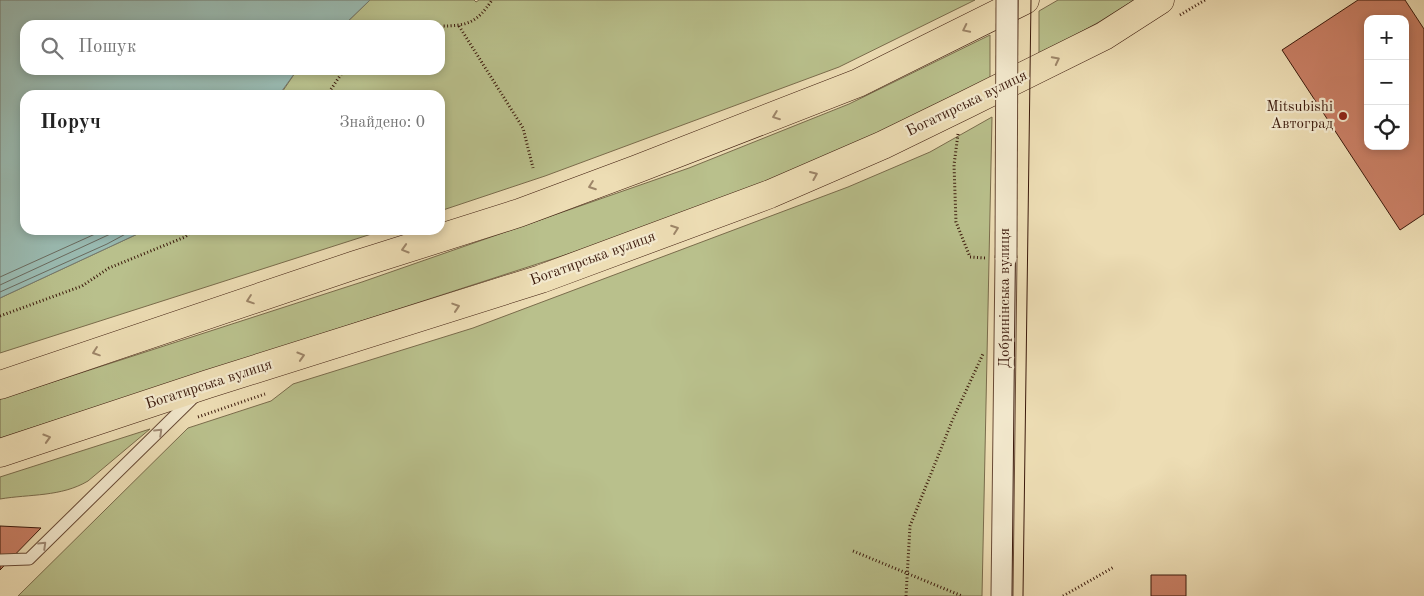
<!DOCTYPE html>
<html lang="uk">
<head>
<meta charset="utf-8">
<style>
	body { margin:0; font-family:"Old Standard TT",serif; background:#f6f6f6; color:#222 }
	.controls { position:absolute; right:15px; top:15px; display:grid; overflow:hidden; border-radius:10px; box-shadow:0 2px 8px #0003 }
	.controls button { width:45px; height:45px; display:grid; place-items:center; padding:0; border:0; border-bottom:1px solid #e0e0e0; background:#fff; color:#222; font:25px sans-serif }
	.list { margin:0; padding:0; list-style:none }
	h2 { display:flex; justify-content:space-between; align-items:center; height:65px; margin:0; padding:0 20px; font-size:21px }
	h2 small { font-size:16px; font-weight:400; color:#767676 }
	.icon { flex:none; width:28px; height:28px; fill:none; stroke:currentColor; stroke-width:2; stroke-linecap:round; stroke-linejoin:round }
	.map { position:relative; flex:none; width:1424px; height:596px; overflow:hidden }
	.search { position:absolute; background:#fff; box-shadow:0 2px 8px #0003; left:20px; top:20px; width:425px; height:55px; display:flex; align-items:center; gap:12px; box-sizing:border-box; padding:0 18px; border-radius:15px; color:#767676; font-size:19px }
	.panel { position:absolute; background:#fff; box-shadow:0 2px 8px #0003; left:20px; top:90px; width:425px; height:145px; border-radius:15px }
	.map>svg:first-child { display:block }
</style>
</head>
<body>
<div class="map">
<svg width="1424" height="596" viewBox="0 0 1424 596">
	<rect width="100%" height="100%" fill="#edddb4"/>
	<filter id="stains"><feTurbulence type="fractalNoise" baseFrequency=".004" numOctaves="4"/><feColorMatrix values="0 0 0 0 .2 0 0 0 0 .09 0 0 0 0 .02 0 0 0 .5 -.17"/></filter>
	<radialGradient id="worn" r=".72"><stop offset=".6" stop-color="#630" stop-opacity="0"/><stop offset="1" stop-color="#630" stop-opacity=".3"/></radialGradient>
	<path fill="#b9c08c" stroke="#7a6c4c" d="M 370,0 L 474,0 L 476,2 L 479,0 L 975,0 L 839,67 L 545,176 L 440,211 L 440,95 L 280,95 L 297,70 L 440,70 L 440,25 L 344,25 Z
		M 1058,0 L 1134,0 L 1099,22 L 1039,55 L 1039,11 Z
		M 990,35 L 990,81 L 862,141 L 704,210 L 0,438 L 0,399 L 362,282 L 689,168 L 849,104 Z
		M 992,117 L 982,596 L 18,596 L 188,428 L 271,401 L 293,384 L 473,328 L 848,187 L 930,152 Z
		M 146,230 L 384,230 L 0,353 L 0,298 Z
		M 150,429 L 88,481 C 61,497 30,494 0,499 L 0,477 Z"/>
	<path fill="#9abbb2" stroke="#747a6f" d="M 0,0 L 370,0 L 344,25 L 25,25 L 25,70 L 297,70 L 279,95 L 25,95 L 25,230 L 146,230 L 0,298 Z"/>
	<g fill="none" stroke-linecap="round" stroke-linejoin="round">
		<path stroke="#6a6a5e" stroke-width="1" d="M 0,277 L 104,230
			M 0,285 L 119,230
			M 0,292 L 107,244 L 133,230"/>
	</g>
	<path fill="#c97f65" stroke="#3b190b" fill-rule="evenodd" d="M 1358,0 L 1405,0 L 1424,29 L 1424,214 L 1400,230 L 1282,50 ZM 1368,19 L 1405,19 L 1405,146 L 1368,146 Z
		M 0,526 L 41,528 L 0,570 Z
		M 1151,575 L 1186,575 L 1186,596 L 1151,596 Z"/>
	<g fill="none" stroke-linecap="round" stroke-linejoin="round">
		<defs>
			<path id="service" d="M 0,560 L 29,559 L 196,395"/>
			<path id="minor" d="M 1002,596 L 1006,258"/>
			<path id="primary" d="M 0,385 L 355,265 L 519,213 L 637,169 L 858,83 L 1025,0
				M 0,453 L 208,384 L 541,279 L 770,194 L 883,145 L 967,104 L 1104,36 L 1160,0"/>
		</defs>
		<use href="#service" stroke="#684a35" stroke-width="13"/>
		<use href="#minor" stroke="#684a35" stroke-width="23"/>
		<use href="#primary" stroke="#3b190b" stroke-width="29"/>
		<path stroke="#3b190b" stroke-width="3" stroke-dasharray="1 2.5" stroke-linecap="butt" d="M 1180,15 L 1205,0
			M 440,26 C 467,26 477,23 492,0
			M 459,26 L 523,128 L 533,168
			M 327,95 L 344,70
			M 958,134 L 954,165 L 956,222 L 970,257 L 986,258
			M 0,316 L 82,286 L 109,268 L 185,237 L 194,230
			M 198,417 L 265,394
			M 853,551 L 962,596
			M 906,596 L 910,526 L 952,421 L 983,354
			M 1063,596 L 1114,567"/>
		<use href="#service" stroke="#f3e9ce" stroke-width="11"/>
		<use href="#minor" stroke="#f3e9ce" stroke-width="21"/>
		<use href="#primary" stroke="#edddb4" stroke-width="28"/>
		<path stroke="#3b190b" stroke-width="1" d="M 1012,596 L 1018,0
			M 1023,596 L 1031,0"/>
		<defs>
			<path id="minor-bridge" d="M 1006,258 L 1007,0"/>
		</defs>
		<use href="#minor-bridge" stroke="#684a35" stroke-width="23" stroke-linecap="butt"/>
		<use href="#minor-bridge" stroke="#f3e9ce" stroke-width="21"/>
	</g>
	<defs><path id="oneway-chevron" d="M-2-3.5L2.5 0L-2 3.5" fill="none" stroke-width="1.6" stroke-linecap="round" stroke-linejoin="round" transform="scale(1.25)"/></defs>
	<g stroke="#9d8568">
		<use href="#oneway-chevron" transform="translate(966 29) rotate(154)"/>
		<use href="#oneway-chevron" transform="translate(1056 60) rotate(-27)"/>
		<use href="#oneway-chevron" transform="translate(776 116) rotate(159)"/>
		<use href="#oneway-chevron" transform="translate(814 175) rotate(-23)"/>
		<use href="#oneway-chevron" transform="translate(592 186) rotate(160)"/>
		<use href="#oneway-chevron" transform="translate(675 229) rotate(-20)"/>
		<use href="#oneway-chevron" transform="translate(405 249) rotate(163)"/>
		<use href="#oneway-chevron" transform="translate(250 300) rotate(161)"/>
		<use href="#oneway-chevron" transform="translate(456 307) rotate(-18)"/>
		<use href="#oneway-chevron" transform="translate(96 352) rotate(161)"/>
		<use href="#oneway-chevron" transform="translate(301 356) rotate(-17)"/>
		<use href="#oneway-chevron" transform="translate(47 438) rotate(-17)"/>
	</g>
	<g stroke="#a08b76">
		<use href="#oneway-chevron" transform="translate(159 432) rotate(-44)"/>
		<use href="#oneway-chevron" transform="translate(43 545) rotate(-44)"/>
	</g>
	<circle fill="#8f2418" stroke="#f3e9ce" stroke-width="2" cx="1343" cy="116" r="5"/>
	<g text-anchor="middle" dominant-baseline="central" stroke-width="4.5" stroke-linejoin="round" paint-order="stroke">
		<g font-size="15" fill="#3b190b" stroke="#f3e9ce">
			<text transform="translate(967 104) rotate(-26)">Богатирська вулиця</text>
			<text transform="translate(593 259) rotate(-20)">Богатирська вулиця</text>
			<text transform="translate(1005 298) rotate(-90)">Добринінська вулиця</text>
			<text transform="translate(209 385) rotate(-18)">Богатирська вулиця</text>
		</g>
		<g font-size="15" fill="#3b190b" stroke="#f3e9ce" text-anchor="end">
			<text x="1333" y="107">Mitsubishi<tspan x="1333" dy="17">Автоград</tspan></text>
		</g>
	</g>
	<rect width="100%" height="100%" filter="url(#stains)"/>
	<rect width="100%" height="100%" fill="url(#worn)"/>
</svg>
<div class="controls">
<button>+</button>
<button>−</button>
<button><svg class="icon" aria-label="locate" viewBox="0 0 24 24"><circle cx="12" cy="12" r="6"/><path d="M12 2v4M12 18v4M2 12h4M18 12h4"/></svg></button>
</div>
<div class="search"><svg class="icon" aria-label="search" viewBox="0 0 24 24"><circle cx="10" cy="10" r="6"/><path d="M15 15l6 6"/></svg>Пошук</div>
<section class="panel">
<h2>Поруч<small>Знайдено: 0</small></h2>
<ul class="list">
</ul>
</section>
</div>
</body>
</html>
